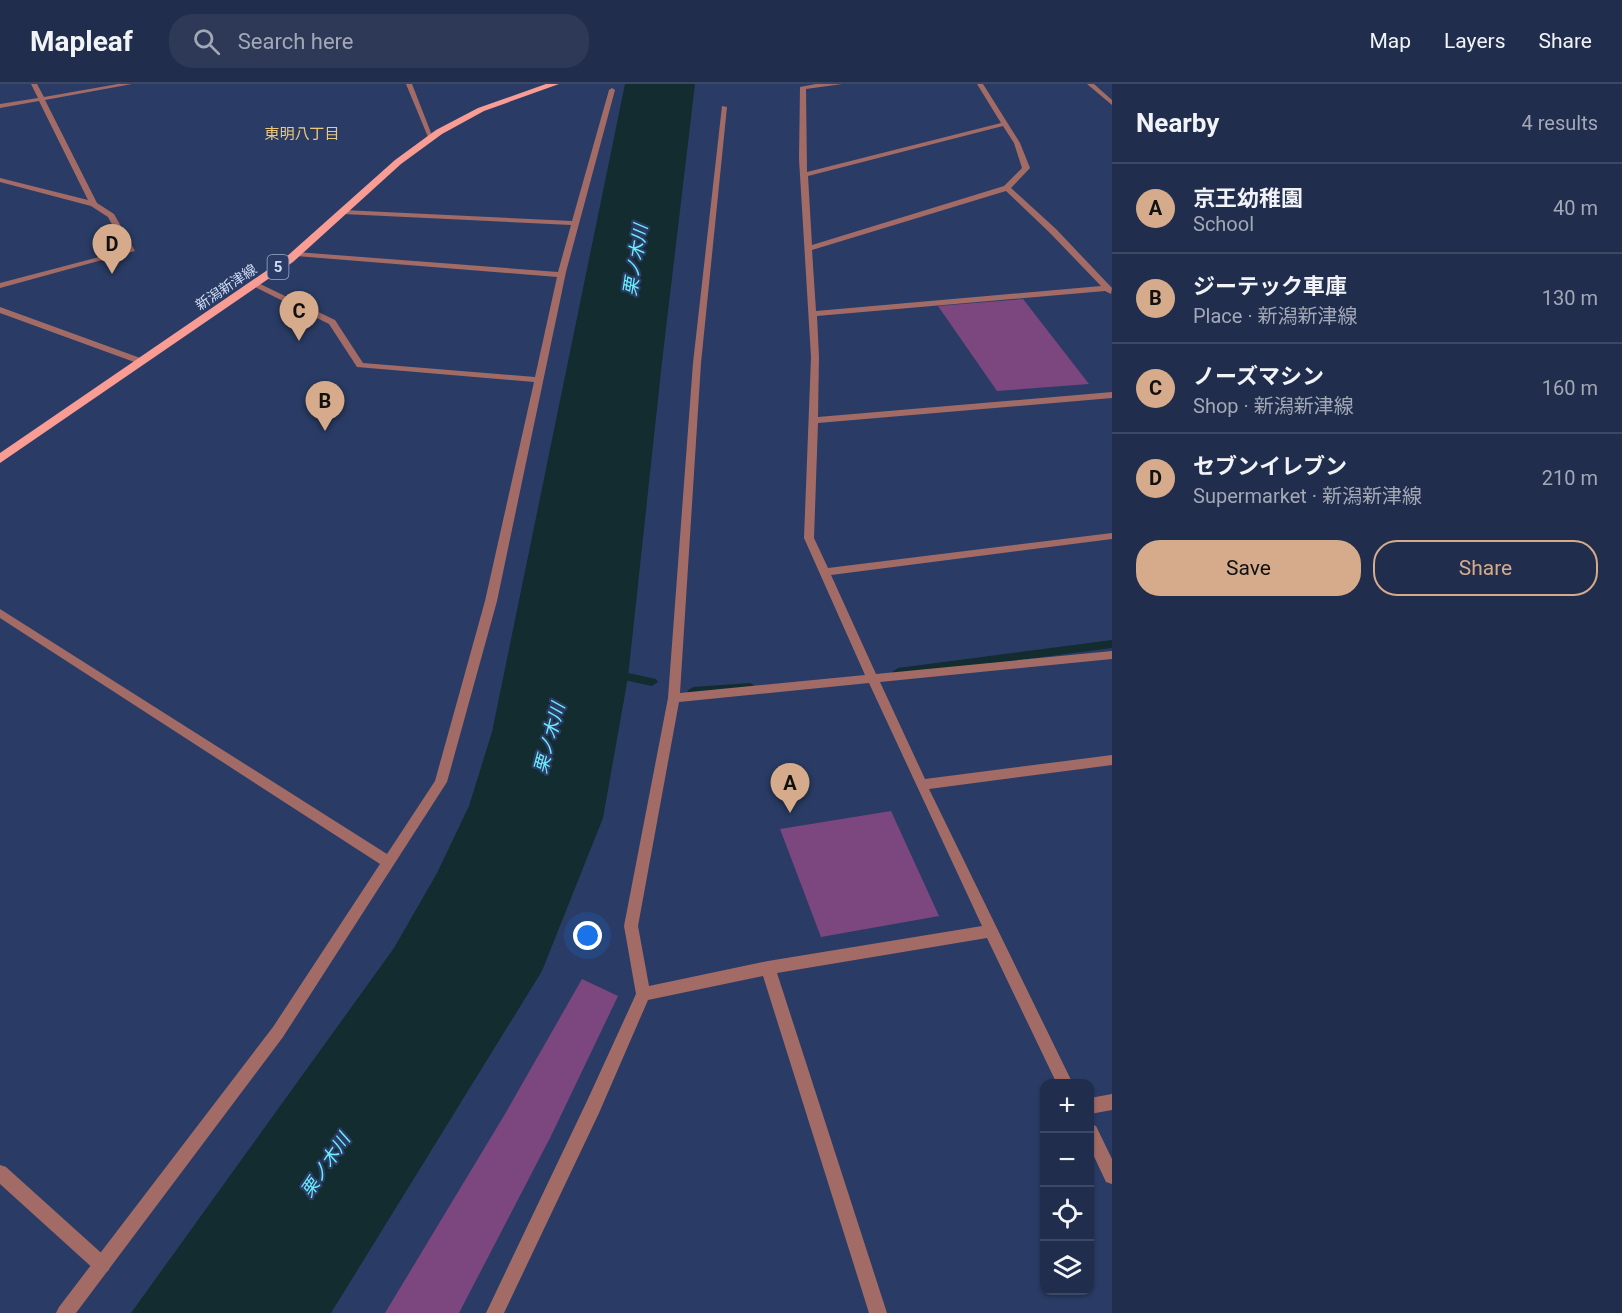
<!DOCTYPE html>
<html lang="en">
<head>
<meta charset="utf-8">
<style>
	body { margin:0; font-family:Roboto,"Noto Sans JP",sans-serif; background:#2d3956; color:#f1f3f6 }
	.controls { position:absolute; right:18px; bottom:18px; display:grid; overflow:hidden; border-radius:12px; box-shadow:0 2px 4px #0004 }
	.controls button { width:54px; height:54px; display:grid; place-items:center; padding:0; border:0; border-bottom:2px solid #3d4964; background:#202d4c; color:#f1f3f6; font:30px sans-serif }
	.you { position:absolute; left:588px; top:852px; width:21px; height:21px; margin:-15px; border:4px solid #fff; border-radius:50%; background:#1a73e8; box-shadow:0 0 0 9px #1a73e833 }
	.badge { display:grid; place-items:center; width:39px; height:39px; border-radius:50%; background:#d6ab8b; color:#111; font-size:20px; font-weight:700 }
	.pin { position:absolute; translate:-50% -50px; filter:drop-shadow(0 2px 3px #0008) }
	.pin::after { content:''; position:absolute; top:32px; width:21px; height:18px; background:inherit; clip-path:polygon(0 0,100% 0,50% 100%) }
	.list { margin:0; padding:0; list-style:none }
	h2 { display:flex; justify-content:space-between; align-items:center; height:78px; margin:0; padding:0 24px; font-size:26px }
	h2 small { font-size:20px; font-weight:400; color:#a2a8b5 }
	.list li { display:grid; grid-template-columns:39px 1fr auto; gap:18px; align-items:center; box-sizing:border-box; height:90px; padding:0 24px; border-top:2px solid #3d4964 }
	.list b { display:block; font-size:22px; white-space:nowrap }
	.list p { margin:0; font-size:20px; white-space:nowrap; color:#a2a8b5 }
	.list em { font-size:20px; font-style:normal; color:#a2a8b5 }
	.actions { display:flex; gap:12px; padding:18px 24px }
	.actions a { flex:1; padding:14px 0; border:2px solid #d6ab8b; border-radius:24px; text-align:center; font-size:21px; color:#d6ab8b }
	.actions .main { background:#d6ab8b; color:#111 }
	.icon { flex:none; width:33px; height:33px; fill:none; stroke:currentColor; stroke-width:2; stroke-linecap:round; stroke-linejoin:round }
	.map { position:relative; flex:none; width:1112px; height:1229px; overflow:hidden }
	header { display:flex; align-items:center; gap:36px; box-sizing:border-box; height:84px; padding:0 30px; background:#202d4c; border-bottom:2px solid #3d4964 }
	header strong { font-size:28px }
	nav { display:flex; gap:33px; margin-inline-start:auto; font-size:21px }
	.search { width:420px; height:54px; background:#2d3956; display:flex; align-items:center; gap:15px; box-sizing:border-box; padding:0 21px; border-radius:24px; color:#a2a8b5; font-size:22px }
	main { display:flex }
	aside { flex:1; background:#202d4c }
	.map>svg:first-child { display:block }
</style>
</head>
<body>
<header>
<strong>Mapleaf</strong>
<div class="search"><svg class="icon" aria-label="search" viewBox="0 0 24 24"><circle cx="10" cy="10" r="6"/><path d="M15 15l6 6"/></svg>Search here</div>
<nav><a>Map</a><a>Layers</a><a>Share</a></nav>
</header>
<main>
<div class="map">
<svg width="1112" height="1229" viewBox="0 0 1112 1229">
	<rect width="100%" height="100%" fill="#2a3c65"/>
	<path fill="#7c467f" d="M 1023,215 L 1089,300 L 997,307 L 938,222 Z
		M 891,727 L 939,832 L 821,853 L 780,745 Z
		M 582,895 L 618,912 L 551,1052 L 459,1229 L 385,1229 L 505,1030 Z"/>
	<path fill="#122c2f" d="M 625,0 L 695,0 L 662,278 L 628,593 L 603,734 L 542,887 L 331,1229 L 131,1229 L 394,864 L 437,789 L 469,722 L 492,648 Z"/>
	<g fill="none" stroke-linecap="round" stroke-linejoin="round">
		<path fill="#122c2f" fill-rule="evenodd" d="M 1112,556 L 1112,564 L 898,592 L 892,588 L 898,584 Z
			M 628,589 L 656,595 L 658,598 L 652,602 L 624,596 L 622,593 Z
			M 750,599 L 756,603 L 750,607 L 693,611 L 687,607 L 693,603 Z"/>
		<path fill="#a36b66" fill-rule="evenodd" d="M 0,1081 L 6,1083 L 108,1175 L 111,1181 L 108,1187 L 102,1190 L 96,1187 L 0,1100 Z"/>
		<path fill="#a36b66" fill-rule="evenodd" d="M 31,0 L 37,0 L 44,13 L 118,0 L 132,0 L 45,16 L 97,119 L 114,130 L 135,167 L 0,204 L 0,199 L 126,166 L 108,133 L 91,122 L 0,98 L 0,94 L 88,116 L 39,17 L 0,24 L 0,20 L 38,14 Z
			M 406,0 L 412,0 L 433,54 L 428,53 Z
			M 816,0 L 842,0 L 806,5 L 807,88 L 1001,39 L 977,0 L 983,0 L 1020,59 L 1030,84 L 1011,104 L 1056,145 L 1112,204 L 1111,210 L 1105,207 L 817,232 L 819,273 L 818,333 L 1112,308 L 1112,314 L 818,339 L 814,454 L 828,484 L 1112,449 L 1112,455 L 831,491 L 876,590 L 1112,567 L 1112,575 L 880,598 L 925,695 L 1112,671 L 1112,681 L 929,705 L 1073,1000 L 1057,1000 L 987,854 L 777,889 L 887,1229 L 869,1229 L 763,892 L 648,916 L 599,1029 L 504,1229 L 486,1229 L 587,1017 L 636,910 L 624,842 L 668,614 L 693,279 L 722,22 L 727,23 L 701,279 L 680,609 L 865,591 L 804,454 L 811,273 L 799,75 L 800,3 ZM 1003,42 L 1014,59 L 1022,84 L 1004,102 L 812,161 L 808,92 ZM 1006,107 L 1050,149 L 1101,202 L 816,227 L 812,166 ZM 869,599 L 982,842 L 768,877 L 649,902 L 638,842 L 679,618 Z
			M 1087,0 L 1094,0 L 1112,16 L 1112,21 Z
			M 612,4 L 615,6 L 566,188 L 497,517 L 447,698 L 283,953 L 76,1229 L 56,1229 L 59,1223 L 273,943 L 380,780 L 0,534 L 0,525 L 387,770 L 435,697 L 485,517 L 534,298 L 357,283 L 329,240 L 249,200 L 256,198 L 335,236 L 363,279 L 535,293 L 557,193 L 296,172 L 292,170 L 296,168 L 558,188 L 571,141 L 343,130 L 339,128 L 343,126 L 572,137 L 609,6 Z
			M 1112,1010 L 1112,1026 L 1090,1030 L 1090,1014 Z
			M 1090,1040 L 1096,1042 L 1112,1075 L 1112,1100 L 1106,1098 L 1090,1064 Z"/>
		<path fill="#a36b66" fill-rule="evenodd" d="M 0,223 L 143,275 L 144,277 L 140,280 L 137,279 L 0,229 Z"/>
		<path fill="#f89c94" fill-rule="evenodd" d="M 546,0 L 559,0 L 484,27 L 442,50 L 401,80 L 293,178 L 0,379 L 0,369 L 285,174 L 395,76 L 436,46 L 478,24 Z"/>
	</g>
	<g text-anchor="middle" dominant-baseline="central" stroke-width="4.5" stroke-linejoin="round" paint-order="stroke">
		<g font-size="14" fill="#d0ddf6" stroke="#2a3c65">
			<text transform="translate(226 203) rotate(-34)">新潟新津線</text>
		</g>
		<g font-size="15" fill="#ecc97f" stroke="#2a3c65">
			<text x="302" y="50">東明八丁目</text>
		</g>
		<rect fill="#2a3c65" stroke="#9eadca" stroke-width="1.5" x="267.5" y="171" width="21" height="24" rx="4.5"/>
		<g font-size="15" font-weight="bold" fill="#d0ddf6">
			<text x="278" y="183">5</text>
		</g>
		<g font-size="18" font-style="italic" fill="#6beefc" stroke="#2a3c65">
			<text transform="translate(635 176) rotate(-81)">栗ノ木川</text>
			<text transform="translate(549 654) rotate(-75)">栗ノ木川</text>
			<text transform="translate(325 1081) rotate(-56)">栗ノ木川</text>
		</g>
	</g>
</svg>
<div class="controls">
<button>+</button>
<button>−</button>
<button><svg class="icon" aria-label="locate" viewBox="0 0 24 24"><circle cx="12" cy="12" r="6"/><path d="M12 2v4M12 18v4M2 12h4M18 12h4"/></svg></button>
<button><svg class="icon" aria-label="layers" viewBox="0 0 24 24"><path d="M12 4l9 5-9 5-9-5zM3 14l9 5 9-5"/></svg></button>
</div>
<div class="you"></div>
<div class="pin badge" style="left:790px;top:729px">A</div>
<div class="pin badge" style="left:325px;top:347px">B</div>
<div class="pin badge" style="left:299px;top:257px">C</div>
<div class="pin badge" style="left:112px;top:190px">D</div>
</div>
<aside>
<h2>Nearby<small>4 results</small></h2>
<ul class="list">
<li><span class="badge">A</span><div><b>京王幼稚園</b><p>School</p></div><em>40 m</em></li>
<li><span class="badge">B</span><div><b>ジーテック車庫</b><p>Place · 新潟新津線</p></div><em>130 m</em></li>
<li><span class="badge">C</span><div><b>ノーズマシン</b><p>Shop · 新潟新津線</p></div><em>160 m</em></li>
<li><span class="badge">D</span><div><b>セブンイレブン</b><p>Supermarket · 新潟新津線</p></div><em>210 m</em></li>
</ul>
<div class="actions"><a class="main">Save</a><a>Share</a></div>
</aside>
</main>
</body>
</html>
